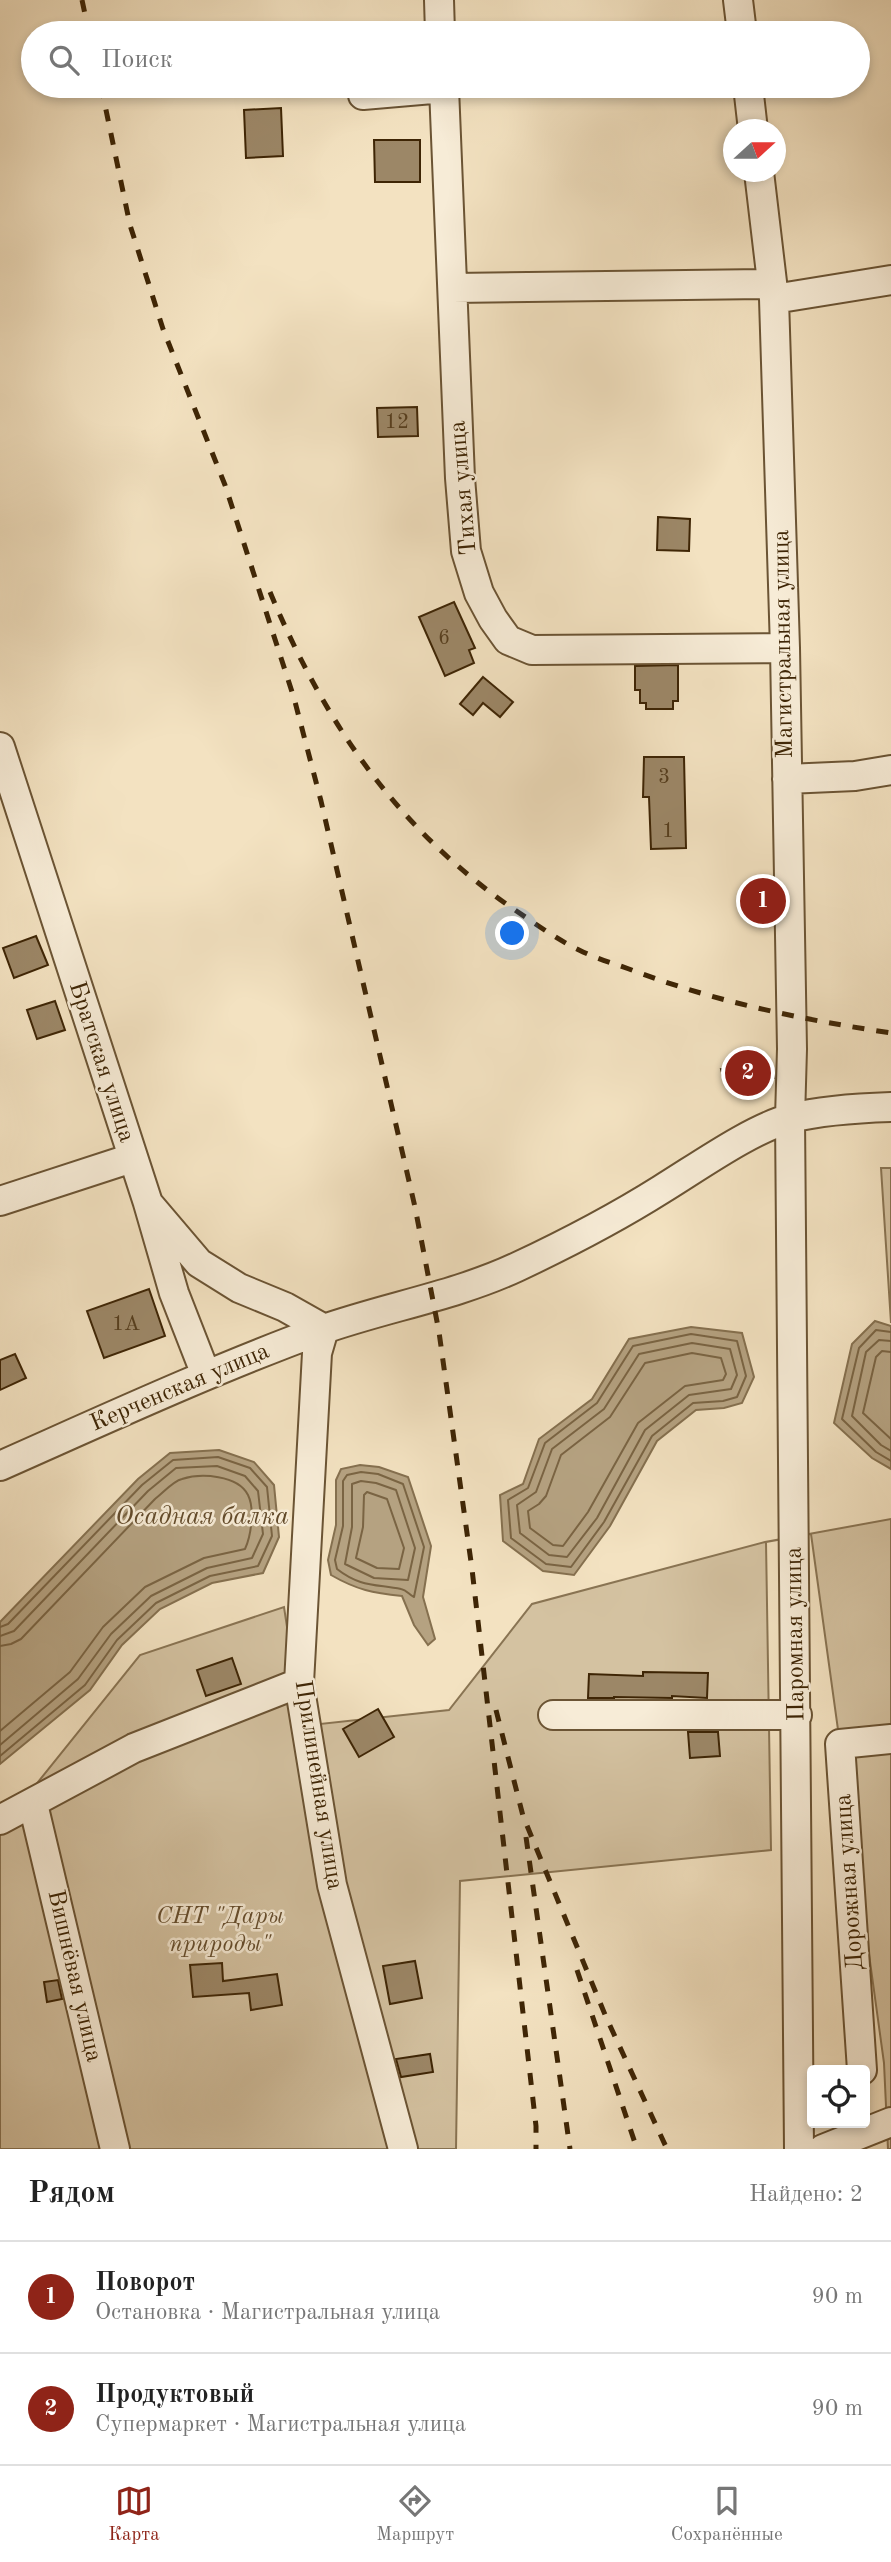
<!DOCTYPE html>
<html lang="ru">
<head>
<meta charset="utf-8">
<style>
	body { margin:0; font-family:"Old Standard TT",serif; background:#f2f2f2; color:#222 }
	.controls { position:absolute; right:21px; bottom:21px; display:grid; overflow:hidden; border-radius:7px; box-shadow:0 4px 10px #0003 }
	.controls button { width:63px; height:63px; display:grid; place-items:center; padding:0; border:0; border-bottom:2px solid #e0e0e0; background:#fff; color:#222; font:35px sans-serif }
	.compass { position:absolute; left:723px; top:119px; width:63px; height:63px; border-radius:50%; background:#fff; box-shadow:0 4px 10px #0003; rotate:69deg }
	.you { position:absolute; left:513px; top:934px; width:24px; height:24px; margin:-18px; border:5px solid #fff; border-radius:50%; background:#1a73e8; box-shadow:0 0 0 10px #1a73e833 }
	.badge { display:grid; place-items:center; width:46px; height:46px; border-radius:50%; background:#8f2418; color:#fff; font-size:23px; font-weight:700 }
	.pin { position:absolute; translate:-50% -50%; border:4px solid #fff; box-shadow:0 2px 7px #0006 }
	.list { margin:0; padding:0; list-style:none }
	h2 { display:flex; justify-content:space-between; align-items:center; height:91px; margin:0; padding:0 28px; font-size:30px }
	h2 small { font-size:23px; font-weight:400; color:#767676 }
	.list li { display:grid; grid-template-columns:46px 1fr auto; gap:21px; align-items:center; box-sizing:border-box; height:112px; padding:0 28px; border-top:2px solid #e0e0e0 }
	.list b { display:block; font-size:26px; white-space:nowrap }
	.list p { margin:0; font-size:23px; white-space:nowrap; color:#767676 }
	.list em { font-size:23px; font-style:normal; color:#767676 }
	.icon { flex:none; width:38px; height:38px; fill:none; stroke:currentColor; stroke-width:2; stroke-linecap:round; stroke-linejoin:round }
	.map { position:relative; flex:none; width:891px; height:2149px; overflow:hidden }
	.search { position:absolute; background:#fff; box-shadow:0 4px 10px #0003; left:21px; right:21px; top:21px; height:77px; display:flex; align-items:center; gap:18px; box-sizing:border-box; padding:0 24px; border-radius:38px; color:#767676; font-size:26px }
	.sheet { height:315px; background:#fff }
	nav { display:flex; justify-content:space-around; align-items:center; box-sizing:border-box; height:98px; border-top:2px solid #e0e0e0; background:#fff; font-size:19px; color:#767676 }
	nav a { display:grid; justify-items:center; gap:4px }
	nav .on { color:#8f2418 }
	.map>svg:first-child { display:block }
</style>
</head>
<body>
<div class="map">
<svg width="891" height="2149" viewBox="0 0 891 2149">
	<rect width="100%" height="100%" fill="#f3e2c1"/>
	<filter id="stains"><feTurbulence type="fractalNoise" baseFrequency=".00286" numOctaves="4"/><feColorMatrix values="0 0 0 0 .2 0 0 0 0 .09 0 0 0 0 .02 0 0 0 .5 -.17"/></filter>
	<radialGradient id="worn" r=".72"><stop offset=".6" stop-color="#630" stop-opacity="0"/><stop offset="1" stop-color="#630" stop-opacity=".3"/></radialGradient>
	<path fill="#d4c2a1" stroke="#897453" stroke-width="2" d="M 881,1168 L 891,1168 L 891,1323 Z
		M 891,1519 L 891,2149 L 888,2149 L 884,2063 L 811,1534 L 766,1542 L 771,1850 L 460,1881 L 456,2149 L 0,2149 L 0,1810 L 26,1797 L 140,1655 L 284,1607 L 302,1726 L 449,1710 L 532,1604 L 765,1542 Z"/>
	<path fill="#b5a281" stroke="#85704f" stroke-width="2" d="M 875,1321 L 891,1326 L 891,1469 L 872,1458 L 834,1423 L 852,1344 Z
		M 691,1327 L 742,1333 L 754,1377 L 742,1403 L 724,1408 L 696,1410 L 657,1441 L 610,1526 L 574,1575 L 543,1571 L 503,1541 L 500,1495 L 523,1484 L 539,1439 L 592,1399 L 629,1339 Z
		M 219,1450 L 254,1462 L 274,1485 L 279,1537 L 263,1573 L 212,1583 L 160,1609 L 122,1645 L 90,1690 L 0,1764 L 0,1622 L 138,1479 L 170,1453 Z
		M 360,1465 L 379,1467 L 408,1477 L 431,1546 L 423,1597 L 435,1639 L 428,1645 L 414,1625 L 402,1596 C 373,1593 357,1590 331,1575 L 328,1560 L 336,1525 L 336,1480 L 341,1469 Z"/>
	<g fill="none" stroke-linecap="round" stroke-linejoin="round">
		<path stroke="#7a6443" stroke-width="2" d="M 891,1332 L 876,1330 L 859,1348 L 842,1419 L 876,1452 L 891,1461
			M 691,1334 L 737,1341 L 746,1376 L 737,1397 L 723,1401 L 693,1403 L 652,1436 L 604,1522 L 571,1567 L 546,1564 L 511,1538 L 508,1500 L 528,1488 L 545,1443 L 597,1403 L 633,1346 Z
			M 891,1341 L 879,1340 L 866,1352 L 852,1416 L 881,1445 L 891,1451
			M 692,1343 L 730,1349 L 737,1375 L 731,1389 L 689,1395 L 645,1430 L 597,1518 L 567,1557 L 549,1555 L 520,1533 L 517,1505 L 536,1492 L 552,1449 L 604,1409 L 639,1354 Z
			M 891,1352 L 882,1351 L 876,1357 L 863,1413 L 891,1439
			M 692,1353 L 721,1358 L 726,1374 L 723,1380 L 685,1386 L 638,1423 L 588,1512 L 563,1546 L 553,1545 L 530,1528 L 528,1511 L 539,1504 L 546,1496 L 561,1455 L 610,1417 L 645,1363 Z
			M 361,1472 L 378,1474 L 403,1484 L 424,1547 L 414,1597 C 409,1595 407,1590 401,1589 C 375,1584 360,1587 337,1569 L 335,1560 L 343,1526 L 343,1481 L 347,1475 Z
			M 361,1481 L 376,1483 L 396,1490 L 415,1548 L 408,1580 L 374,1578 L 345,1564 L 352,1527 L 352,1484 Z
			M 367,1492 L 387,1499 L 404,1548 L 399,1569 L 377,1568 L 356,1558 L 363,1527 L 364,1495 Z
			M 0,1627 L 8,1624 L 142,1485 L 173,1460 L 218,1457 L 250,1468 L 267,1487 L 272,1536 L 258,1566 L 210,1576 L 156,1603 L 117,1640 L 85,1685 L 0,1756
			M 0,1636 L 14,1631 L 148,1491 L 176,1468 L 217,1466 L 245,1476 L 258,1491 L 263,1534 L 252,1558 L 207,1568 L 151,1596 L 111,1634 L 78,1679 L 0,1745
			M 0,1646 L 11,1644 L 21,1639 L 155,1499 C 163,1493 173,1481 182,1479 C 201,1473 238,1475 248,1495 C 255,1509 251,1536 245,1549 L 204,1558 L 145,1587 L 103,1627 L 70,1672 L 0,1731"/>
	</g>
	<path fill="#9c8767" stroke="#3e2505" stroke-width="2" d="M 281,108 L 283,156 L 246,158 L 244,110 Z
		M 374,140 L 420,140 L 420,182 L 375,182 Z
		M 417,407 L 418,436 L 378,437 L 377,408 Z
		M 658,517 L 690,519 L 689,551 L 657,550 Z
		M 454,602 L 475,648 L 469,650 L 474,663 L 445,676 L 419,617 Z
		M 678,665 L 678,701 L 673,701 L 673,709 L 646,709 L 646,703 L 640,703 L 640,690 L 635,690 L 635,666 Z
		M 483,677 L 513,702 L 500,717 L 483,703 L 473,715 L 460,704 Z
		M 644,757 L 684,757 L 686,848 L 651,849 L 649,797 L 643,797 Z
		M 36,936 L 48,965 L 14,978 L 3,948 Z
		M 55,1001 L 65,1030 L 37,1039 L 27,1010 Z
		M 771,1062 L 774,1078 L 725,1084 L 721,1069 Z
		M 149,1289 L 165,1336 L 104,1358 L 87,1311 Z
		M 15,1354 L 26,1378 L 0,1390 L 0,1360 Z
		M 232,1658 L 241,1684 L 206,1696 L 197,1670 Z
		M 643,1672 L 708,1673 L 707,1698 L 672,1696 L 672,1698 L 614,1697 L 614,1698 L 588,1698 L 589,1674 L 643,1676 Z
		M 378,1709 L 394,1737 L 359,1757 L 343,1729 Z
		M 688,1732 L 718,1732 L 720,1756 L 690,1758 Z
		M 415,1961 L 422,1998 L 390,2004 L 383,1966 Z
		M 222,1963 L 223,1981 L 277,1974 L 282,2005 L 251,2010 L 249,1993 L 193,1997 L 190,1965 Z
		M 58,1980 L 62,1999 L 47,2002 L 44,1982 Z
		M 430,2054 L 433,2072 L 401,2077 L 396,2059 Z"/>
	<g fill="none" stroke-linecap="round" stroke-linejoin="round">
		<defs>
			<path id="minor" d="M 439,0 L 440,33
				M 738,0 L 742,33
				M 748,86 L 753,130
				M 363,95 L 444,88 L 460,478 L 466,551 L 479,593 L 493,619 L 508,640 L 532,650 L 785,648
				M 759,172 L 774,299 L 785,648 L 792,1049 L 790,1118 L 799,2149
				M 453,288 L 772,284
				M 774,299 L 891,280
				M 0,747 L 148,1203 L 174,1293 L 206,1375
				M 787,779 L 855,776 L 891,770
				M 0,1201 L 132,1158
				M 148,1203 L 199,1263 L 239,1288 L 285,1307 L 324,1329 L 317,1353 L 299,1683 L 332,1885 L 403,2149
				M 0,1466 C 106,1419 212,1370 321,1330 C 386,1307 455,1296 517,1267 C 566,1244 616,1218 662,1189 C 698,1167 751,1129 791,1118 C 823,1110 859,1108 891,1107
				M 553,1715 L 797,1715
				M 33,1804 L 115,2149
				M 0,1820 L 134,1748 L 299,1683
				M 862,2070 L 840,1744 L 891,1739
				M 823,2149 L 891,2122"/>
		</defs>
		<use href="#minor" stroke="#6b5434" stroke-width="32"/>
		<use href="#minor" stroke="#f7ecd7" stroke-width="28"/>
		<path stroke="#3e2505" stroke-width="5" stroke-dasharray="12 12" stroke-linecap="butt" d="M 82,0 L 89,33
			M 101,86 L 130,225 L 163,329 L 225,485 L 294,698 L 321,801 L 415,1207 L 439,1332 L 472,1569 L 536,2126 L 536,2149
			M 270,592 C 324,721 395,827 512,908 C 533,922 556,939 579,950 C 595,958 612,963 629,969 C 716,1002 799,1019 891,1033
			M 496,1710 L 523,1816 L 606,2017 L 667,2149
			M 526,1837 L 570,2149
			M 577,1970 L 637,2149"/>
	</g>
	<g text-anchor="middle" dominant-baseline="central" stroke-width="5" stroke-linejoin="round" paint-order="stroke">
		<g font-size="21" fill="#563e1e">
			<text x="397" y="422">12</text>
			<text x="444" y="638">6</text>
			<text x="664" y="777">3</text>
			<text x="668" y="831">1</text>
			<text x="126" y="1324">1А</text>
		</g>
		<g font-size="24" fill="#3e2505" stroke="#f7ecd7">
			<text transform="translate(464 488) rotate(-95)">Тихая улица</text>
			<text transform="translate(784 644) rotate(-91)">Магистральная улица</text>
			<text transform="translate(101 1062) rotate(72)">Братская улица</text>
			<text transform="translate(180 1388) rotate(-23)">Керченская улица</text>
			<text transform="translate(796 1634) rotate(-91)">Паромная улица</text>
			<text transform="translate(318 1785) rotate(81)">Прилинейная улица</text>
			<text transform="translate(850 1882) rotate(-94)">Дорожная улица</text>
			<text transform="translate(74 1976) rotate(77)">Вишнёвая улица</text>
		</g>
		<g font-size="24" font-style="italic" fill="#644c2c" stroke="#f7ecd7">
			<text x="220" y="1917">СНТ "Дары<tspan x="220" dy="28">природы"</tspan></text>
		</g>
		<g font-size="26" font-style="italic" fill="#624a2a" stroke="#f7ecd7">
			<text x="202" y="1517">Осадная балка</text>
		</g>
	</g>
	<rect width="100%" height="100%" filter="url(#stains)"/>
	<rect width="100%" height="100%" fill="url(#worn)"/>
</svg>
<div class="controls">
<button><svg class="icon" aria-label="locate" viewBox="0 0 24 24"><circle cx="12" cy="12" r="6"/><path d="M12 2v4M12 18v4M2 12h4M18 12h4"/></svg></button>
</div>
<svg class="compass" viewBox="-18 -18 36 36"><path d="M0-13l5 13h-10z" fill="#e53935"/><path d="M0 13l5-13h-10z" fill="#767676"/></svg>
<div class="you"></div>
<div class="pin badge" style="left:763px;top:901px">1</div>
<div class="pin badge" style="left:748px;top:1073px">2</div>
<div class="search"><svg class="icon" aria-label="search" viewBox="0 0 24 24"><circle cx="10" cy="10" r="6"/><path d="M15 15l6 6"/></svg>Поиск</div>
</div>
<section class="sheet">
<h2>Рядом<small>Найдено: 2</small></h2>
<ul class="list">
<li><span class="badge">1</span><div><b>Поворот</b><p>Остановка · Магистральная улица</p></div><em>90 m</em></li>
<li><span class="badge">2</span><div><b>Продуктовый</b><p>Супермаркет · Магистральная улица</p></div><em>90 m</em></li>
</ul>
</section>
<nav>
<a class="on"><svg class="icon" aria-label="map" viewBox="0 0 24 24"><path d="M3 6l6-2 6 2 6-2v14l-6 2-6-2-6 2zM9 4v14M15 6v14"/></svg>Карта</a>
<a><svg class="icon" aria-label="directions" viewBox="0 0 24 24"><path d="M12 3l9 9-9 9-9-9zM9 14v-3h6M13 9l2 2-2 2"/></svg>Маршрут</a>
<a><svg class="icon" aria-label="saved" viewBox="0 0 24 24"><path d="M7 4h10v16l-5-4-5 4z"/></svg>Сохранённые</a>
</nav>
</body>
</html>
